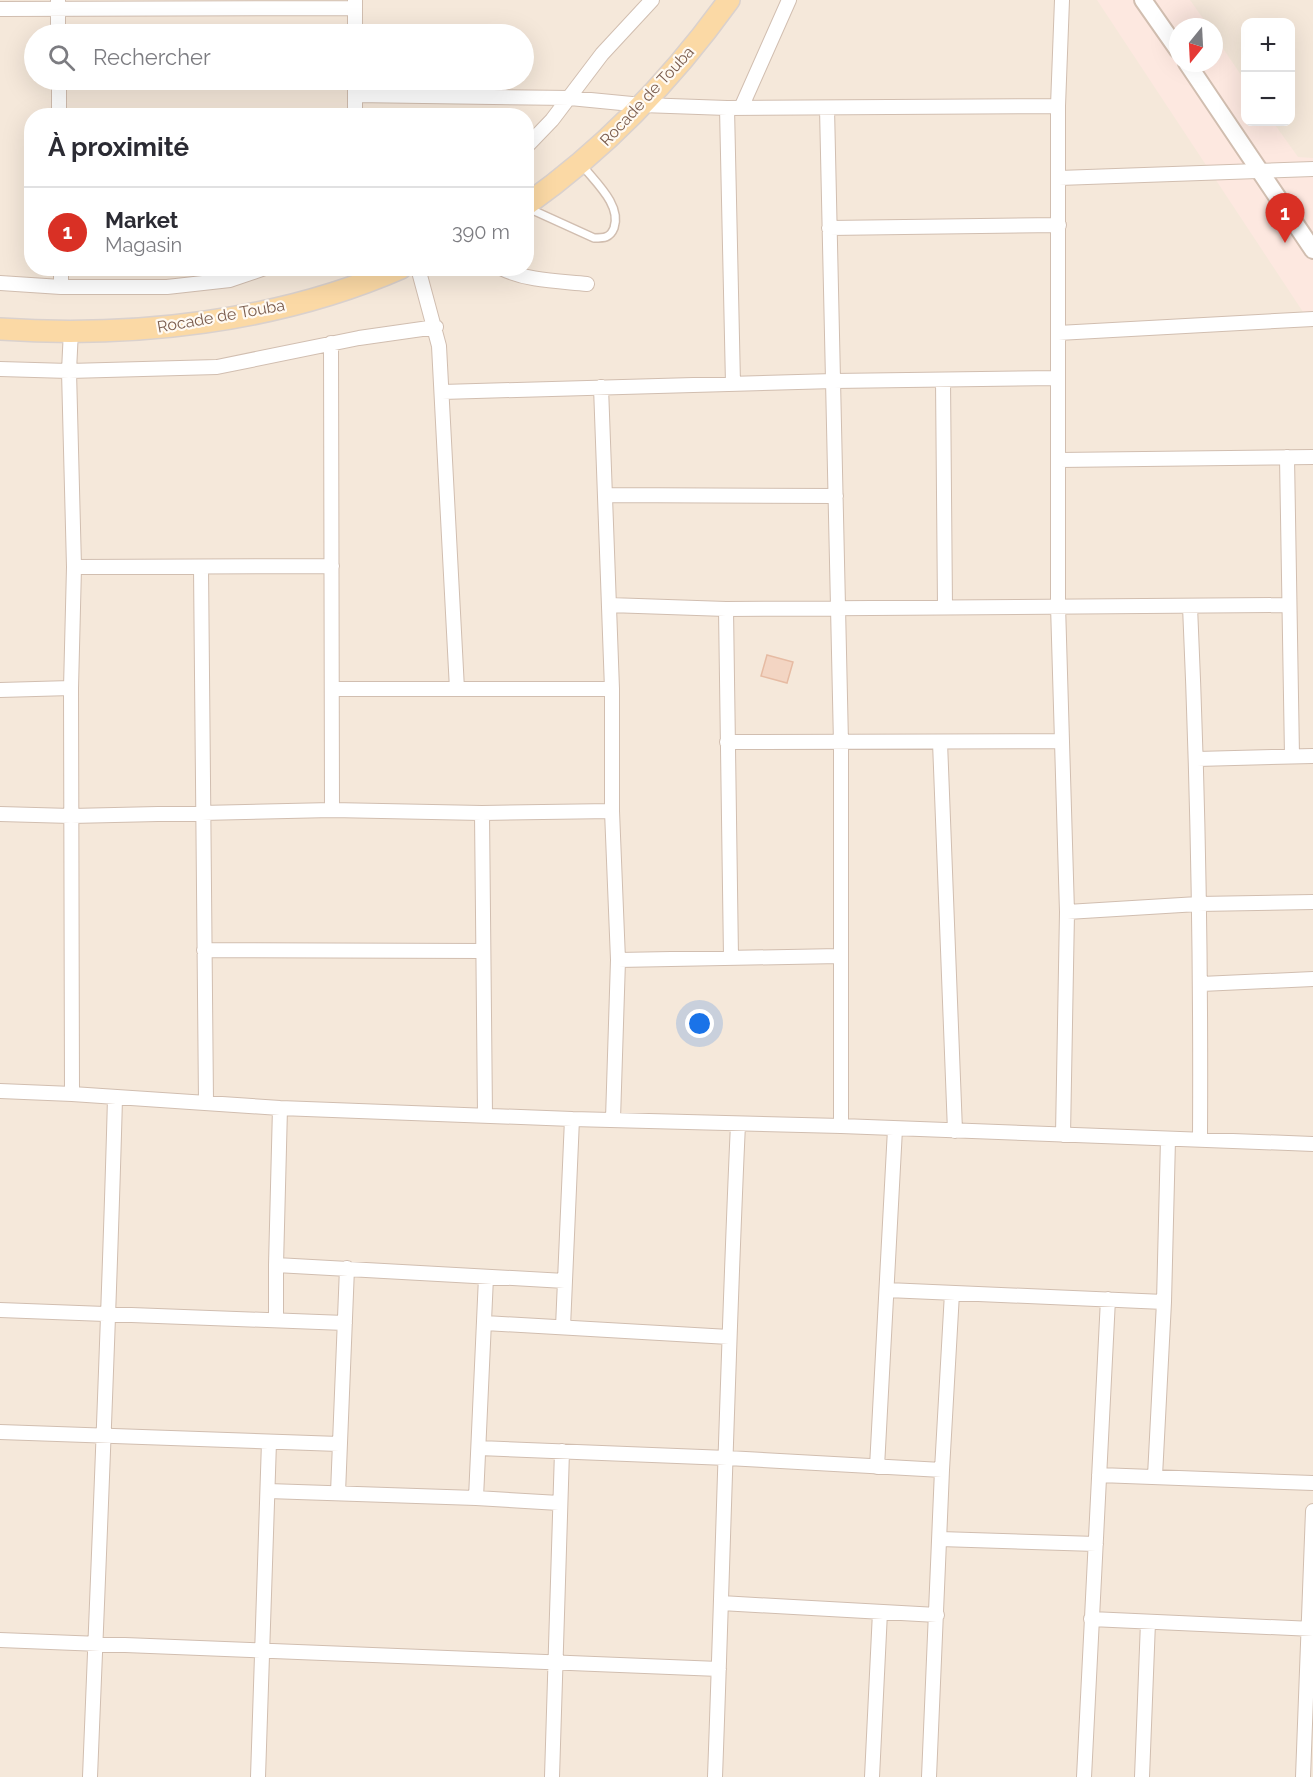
<!DOCTYPE html>
<html lang="fr">
<head>
<meta charset="utf-8">
<style>
	body { margin:0; font-family:Raleway,sans-serif; background:#f2f2f3; color:#2b2b33 }
	.controls { position:absolute; right:18px; top:18px; display:grid; overflow:hidden; border-radius:12px; box-shadow:0 6px 24px #0002 }
	.controls button { width:54px; height:54px; display:grid; place-items:center; padding:0; border:0; border-bottom:2px solid #e1e1e2; background:#fff; color:#2b2b33; font:30px sans-serif }
	.compass { position:absolute; left:1169px; top:18px; width:54px; height:54px; border-radius:50%; background:#fff; box-shadow:0 6px 24px #0002; rotate:198deg }
	.you { position:absolute; left:700px; top:1024px; width:21px; height:21px; margin:-15px; border:4px solid #fff; border-radius:50%; background:#1a73e8; box-shadow:0 0 0 9px #1a73e833 }
	.badge { display:grid; place-items:center; width:39px; height:39px; border-radius:50%; background:#d93025; color:#fff; font-size:20px; font-weight:700 }
	.pin { position:absolute; translate:-50% -50px; filter:drop-shadow(0 2px 3px #0008) }
	.pin::after { content:''; position:absolute; top:32px; width:21px; height:18px; background:inherit; clip-path:polygon(0 0,100% 0,50% 100%) }
	.list { margin:0; padding:0; list-style:none }
	h2 { display:flex; justify-content:space-between; align-items:center; height:78px; margin:0; padding:0 24px; font-size:26px }
	h2 small { font-size:20px; font-weight:400; color:#7c7c81 }
	.list li { display:grid; grid-template-columns:39px 1fr auto; gap:18px; align-items:center; box-sizing:border-box; height:90px; padding:0 24px; border-top:2px solid #e1e1e2 }
	.list b { display:block; font-size:22px; white-space:nowrap }
	.list p { margin:0; font-size:20px; white-space:nowrap; color:#7c7c81 }
	.list em { font-size:20px; font-style:normal; color:#7c7c81 }
	.icon { flex:none; width:33px; height:33px; fill:none; stroke:currentColor; stroke-width:2; stroke-linecap:round; stroke-linejoin:round }
	.map { position:relative; flex:none; width:1313px; height:1777px; overflow:hidden }
	.search { position:absolute; background:#fff; box-shadow:0 6px 24px #0002; left:24px; top:24px; width:510px; height:66px; display:flex; align-items:center; gap:15px; box-sizing:border-box; padding:0 21px; border-radius:33px; color:#7c7c81; font-size:22px }
	.panel { position:absolute; background:#fff; box-shadow:0 6px 24px #0002; left:24px; top:108px; width:510px; height:168px; border-radius:24px }
	.map>svg:first-child { display:block }
</style>
</head>
<body>
<div class="map">
<svg width="1313" height="1777" viewBox="0 0 1313 1777">
	<rect width="100%" height="100%" fill="#fdf6ec"/>
	<path fill="#f5e8da" fill-rule="evenodd" d="M 0,0 L 1313,0 L 1313,1777 L 0,1777 ZM 1246,22 L 1290,22 L 1290,122 L 1246,122 ZM 1178,27 L 1214,27 L 1214,63 L 1178,63 ZM 34,34 L 524,34 L 524,80 L 34,80 ZM 32,116 L 526,116 L 526,268 L 32,268 Z"/>
	<path fill="#fde8e0" d="M 1097,0 L 1190,0 L 1209,27 L 1178,27 L 1178,63 L 1214,63 L 1214,35 L 1245,81 L 1246,122 L 1273,122 L 1298,157 L 1313,158 L 1313,327 Z"/>
	<path fill="#f3d5c3" stroke="#e6bba3" stroke-width="1.5" d="M 767,655 L 793,662 L 787,683 L 761,676 Z"/>
	<g fill="none" stroke-linecap="round" stroke-linejoin="round">
		<defs>
			<path id="service" d="M 528,208 L 594,238 C 604,238 610,238 614,228 C 622,205 595,182 582,165"/>
			<path id="minor" d="M 1062,0 L 1058,106 L 1058,605 L 1067,912 L 1063,1135
				M 58,1 L 58,34
				M 355,1 L 355,34
				M 0,9 L 355,8
				M 59,80 L 59,116
				M 355,80 L 355,116
				M 355,95 L 570,98 L 642,105 L 727,108 L 1058,106
				M 727,108 L 733,384
				M 741,108 L 789,0
				M 827,108 L 841,743 L 841,1126
				M 526,147 L 552,120 L 602,54 L 652,0
				M 1059,178 L 1313,169
				M 829,228 L 1059,225
				M 61,268 L 61,287
				M 418,268 L 439,346 L 457,689
				M 501,268 C 527,281 558,281 587,284
				M 0,283 L 61,287 L 167,287 L 230,280 L 265,268
				M 71,330 L 69,371 L 74,567 L 71,688 L 72,1094
				M 1058,333 L 1313,319
				M 331,343 L 332,810
				M 0,369 L 69,371 L 217,367 L 359,338 L 436,327
				M 943,380 L 945,607
				M 601,387 L 612,689 L 612,811 L 618,960 L 613,1119
				M 442,392 L 834,381 L 1058,378
				M 1287,457 L 1292,756
				M 1059,460 L 1313,457
				M 605,495 L 836,496
				M 74,567 L 332,566
				M 201,567 L 206,1102
				M 609,605 L 726,609 L 1289,605
				M 1190,606 C 1198,784 1201,962 1200,1139
				M 726,609 L 731,957
				M 333,689 L 612,689
				M 0,690 L 71,688
				M 727,742 L 1062,741
				M 940,742 L 955,1131
				M 1197,759 L 1313,756
				M 482,813 L 485,1115
				M 0,814 L 71,816 L 332,810 L 482,813 L 612,811
				M 1067,912 L 1198,904 L 1313,902
				M 204,950 L 483,951
				M 618,960 L 840,956
				M 1201,984 L 1313,979
				M 0,1091 L 72,1094 L 280,1108 L 572,1119 L 841,1126 L 1313,1144
				M 276,1265 L 565,1281
				M 887,1290 L 1164,1302
				M 0,1310 L 345,1323
				M 276,1320 L 276,1265 L 280,1108
				M 485,1323 L 729,1337
				M 563,1327 L 572,1119
				M 0,1432 L 339,1444
				M 479,1448 L 727,1458 L 942,1470
				M 877,1467 L 895,1129
				M 1099,1475 L 1313,1483
				M 1155,1476 L 1164,1302 L 1168,1139
				M 268,1491 L 476,1498 L 559,1503
				M 338,1493 L 347,1268
				M 476,1498 L 486,1277
				M 940,1539 L 1096,1544
				M 721,1603 L 937,1615
				M 1091,1619 L 1313,1629
				M 0,1640 L 719,1669
				M 90,1777 C 99,1551 109,1324 115,1098
				M 258,1777 L 269,1442
				M 552,1777 L 562,1451
				M 715,1777 C 723,1559 728,1341 738,1124
				M 872,1777 L 880,1612
				M 929,1777 L 942,1470 L 952,1293
				M 1084,1777 L 1108,1299
				M 1142,1777 L 1148,1622
				M 1303,1777 L 1313,1511"/>
			<path id="tertiary" d="M 1143,0 L 1178,50
				M 1187,63 L 1313,250"/>
			<path id="primary" d="M 526,205 C 605,149 673,78 729,0
				M 0,329 C 133,338 278,322 401,268"/>
		</defs>
		<use href="#service" stroke="#d1beb0" stroke-width="10"/>
		<use href="#minor" stroke="#d1beb0" stroke-width="16"/>
		<use href="#tertiary" stroke="#d1beb0" stroke-width="20"/>
		<use href="#primary" stroke="#dad1cd" stroke-width="24"/>
		<use href="#service" stroke="#fff" stroke-width="7"/>
		<use href="#minor" stroke="#fff" stroke-width="14"/>
		<use href="#tertiary" stroke="#fff" stroke-width="16"/>
		<use href="#primary" stroke="#fbd9a5" stroke-width="21"/>
	</g>
	<g text-anchor="middle" dominant-baseline="central" stroke-width="4.5" stroke-linejoin="round" paint-order="stroke">
		<g font-size="16" fill="#7a5c4d" stroke="#fffaf3">
			<text transform="translate(647 96) rotate(-47)">Rocade de Touba</text>
			<text transform="translate(221 316) rotate(-10)">Rocade de Touba</text>
		</g>
	</g>
</svg>
<div class="controls">
<button>+</button>
<button>−</button>
</div>
<svg class="compass" viewBox="-18 -18 36 36"><path d="M0-13l5 13h-10z" fill="#e53935"/><path d="M0 13l5-13h-10z" fill="#7c7c81"/></svg>
<div class="you"></div>
<div class="pin badge" style="left:1285px;top:243px">1</div>
<div class="search"><svg class="icon" aria-label="search" viewBox="0 0 24 24"><circle cx="10" cy="10" r="6"/><path d="M15 15l6 6"/></svg>Rechercher</div>
<section class="panel">
<h2>À proximité<small></small></h2>
<ul class="list">
<li><span class="badge">1</span><div><b>Market</b><p>Magasin</p></div><em>390 m</em></li>
</ul>
</section>
</div>
</body>
</html>
